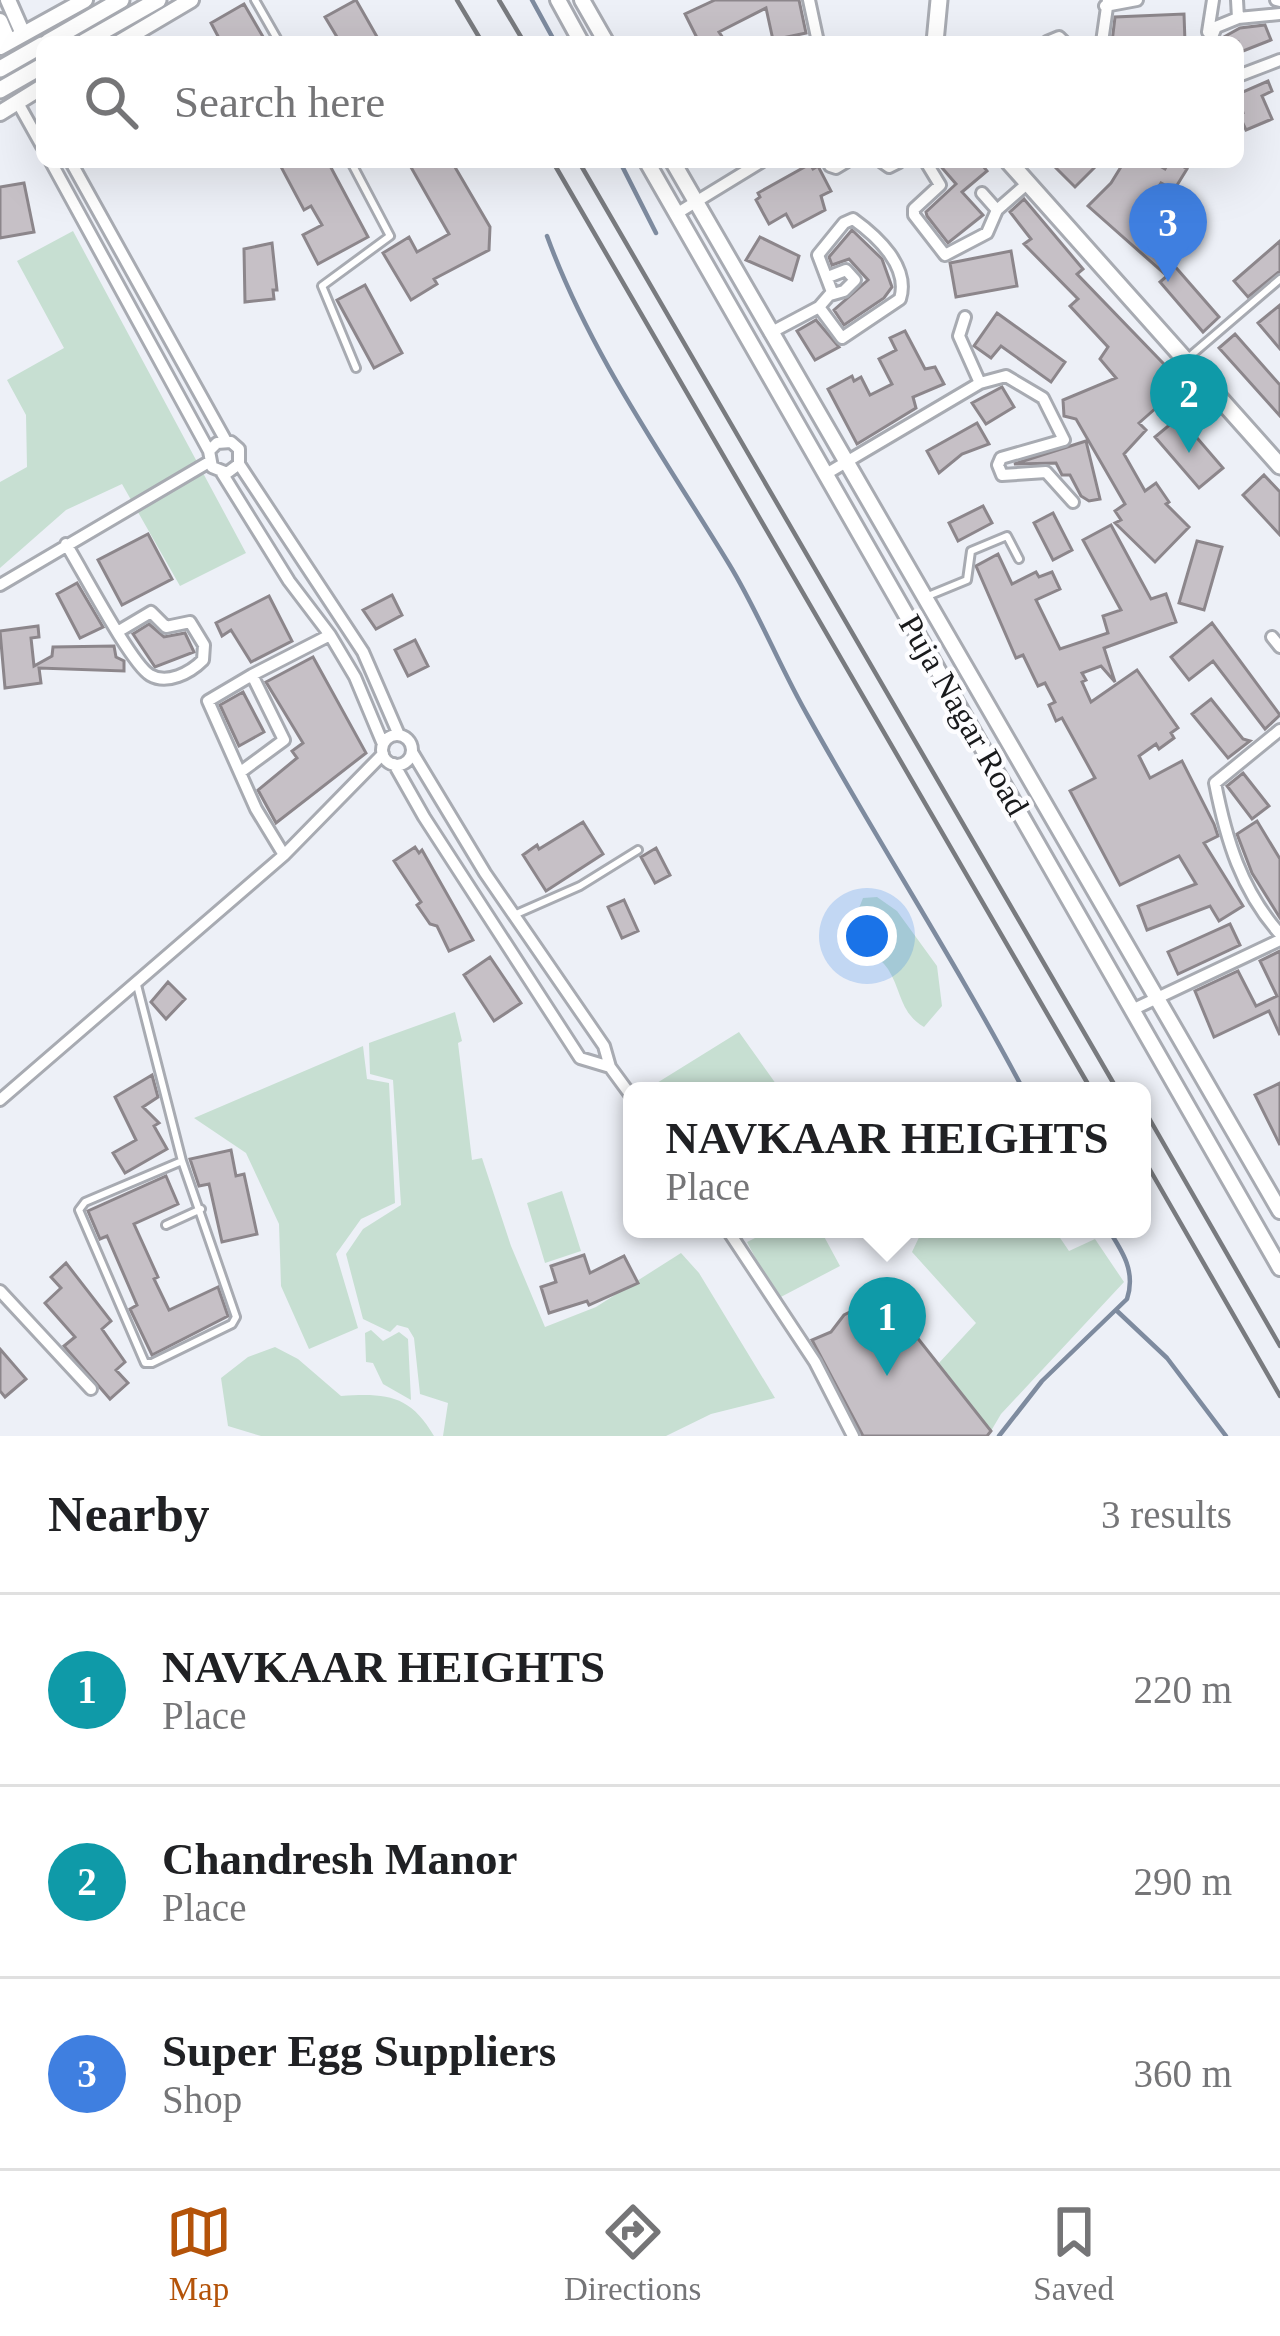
<!DOCTYPE html>
<html lang="en">
<head>
<meta charset="utf-8">
<style>
	body { margin:0; font-family:"Times New Roman",serif; background:#f2f2f2; color:#202124 }
	.you { position:absolute; left:867px; top:936px; width:42px; height:42px; margin:-30px; border:9px solid #fff; border-radius:50%; background:#1a73e8; box-shadow:0 0 0 18px #1a73e833 }
	.badge { display:grid; place-items:center; width:78px; height:78px; border-radius:50%; background:#b45309; color:#fff; font-size:39px; font-weight:700 }
	.pin { position:absolute; translate:-50% -99px; filter:drop-shadow(0 3px 6px #0008) }
	.pin::after { content:''; position:absolute; top:63px; width:42px; height:36px; background:inherit; clip-path:polygon(0 0,100% 0,50% 100%) }
	.popup { position:absolute; left:623px; top:1082px; width:528px; height:156px; box-sizing:border-box; display:grid; place-content:center; border-radius:18px; background:#fff; filter:drop-shadow(0 3px 9px #0005); font-size:39px; white-space:nowrap; color:#757577 }
	.popup b { font-size:45px; color:#202124 }
	.popup::after { content:''; position:absolute; left:50%; top:100%; margin-left:-24px; border:24px solid transparent; border-top-color:#fff }
	.list { margin:0; padding:0; list-style:none }
	h2 { display:flex; justify-content:space-between; align-items:center; height:156px; margin:0; padding:0 48px; font-size:51px }
	h2 small { font-size:39px; font-weight:400; color:#757577 }
	.list li { display:grid; grid-template-columns:78px 1fr auto; gap:36px; align-items:center; box-sizing:border-box; height:192px; padding:0 48px; border-top:3px solid #e0e0e0 }
	.list b { display:block; font-size:45px; white-space:nowrap }
	.list p { margin:0; font-size:39px; white-space:nowrap; color:#757577 }
	.list em { font-size:39px; font-style:normal; color:#757577 }
	.icon { flex:none; width:66px; height:66px; fill:none; stroke:currentColor; stroke-width:2; stroke-linecap:round; stroke-linejoin:round }
	.map { position:relative; flex:none; width:1280px; height:1436px; overflow:hidden }
	.search { position:absolute; background:#fff; box-shadow:0 12px 48px #0002; left:36px; right:36px; top:36px; height:132px; display:flex; align-items:center; gap:30px; box-sizing:border-box; padding:0 42px; border-radius:18px; color:#757577; font-size:45px }
	.sheet { height:732px; background:#fff }
	nav { display:flex; justify-content:space-around; align-items:center; box-sizing:border-box; height:168px; border-top:3px solid #e0e0e0; background:#fff; font-size:33px; color:#757577 }
	nav a { display:grid; justify-items:center; gap:6px }
	nav .on { color:#b45309 }
	.map>svg:first-child { display:block }
</style>
</head>
<body>
<div class="map">
<svg width="1280" height="1436" viewBox="0 0 1280 1436">
	<rect width="100%" height="100%" fill="#edf0f7"/>
	<path fill="#c7dfd2" d="M 73,231 L 246,553 L 180,586 L 122,484 L 66,510 L 0,568 L 0,482 L 27,467 L 26,415 L 7,380 L 64,348 L 17,261 Z
		M 877,897 L 897,911 L 937,966 L 942,1006 L 924,1027 C 899,1012 902,991 888,969 C 879,956 863,947 852,934 L 851,928 L 863,898 Z
		M 455,1012 L 462,1041 L 458,1043 L 472,1160 L 482,1158 L 511,1246 L 545,1327 L 596,1307 L 681,1253 L 699,1273 L 775,1398 L 711,1414 L 666,1436 L 443,1436 L 448,1403 L 420,1394 L 414,1338 L 408,1328 L 397,1325 L 390,1332 L 363,1319 L 346,1254 L 363,1229 L 401,1205 L 393,1080 L 370,1074 L 369,1043 Z
		M 739,1032 L 781,1091 L 656,1091 L 652,1086 Z
		M 363,1046 L 367,1079 L 389,1083 L 395,1203 L 361,1219 L 336,1254 L 358,1328 L 309,1349 L 281,1286 L 279,1224 L 246,1153 L 194,1118 Z
		M 562,1191 L 581,1251 L 545,1263 L 527,1203 Z
		M 773,1229 L 820,1229 L 840,1266 L 777,1299 L 747,1242 Z
		M 923,1229 L 999,1229 L 1004,1235 L 1014,1229 L 1054,1229 L 1069,1251 L 1095,1239 L 1124,1282 L 1001,1414 L 991,1431 L 938,1364 L 976,1323 L 912,1252 Z
		M 371,1330 L 383,1341 L 399,1332 L 408,1339 L 411,1400 L 383,1384 L 373,1363 L 366,1362 L 365,1333 Z
		M 275,1347 L 298,1359 L 341,1396 C 387,1393 410,1395 434,1436 L 261,1436 L 228,1426 L 221,1378 L 248,1357 Z"/>
	<g fill="none" stroke-linecap="round" stroke-linejoin="round">
		<path stroke="#7e8b9f" stroke-width="4.5" d="M 532,0 L 555,42
			M 620,162 L 656,233
			M 547,236 C 590,354 664,457 729,564 C 759,613 780,668 809,718 C 879,844 957,964 1024,1091
			M 1116,1310 L 1167,1358 L 1226,1436
			M 999,1436 L 1042,1381 L 1127,1299 C 1136,1272 1123,1252 1108,1229"/>
	</g>
	<path fill="#c6c0c6" stroke="#8c868b" stroke-width="3" d="M 356,0 L 380,42 L 340,42 L 325,17 Z
		M 715,0 L 799,0 L 806,33 L 773,40 L 766,8 L 719,32 L 723,38 L 699,42 L 685,14 Z
		M 244,4 L 266,42 L 221,42 L 211,23 Z
		M 1184,14 L 1185,42 L 1112,42 L 1115,17 Z
		M 1265,25 L 1271,40 L 1238,53 L 1238,42 L 1224,42 L 1222,38 L 1240,28 Z
		M 1268,81 L 1272,91 L 1262,96 L 1272,119 L 1246,130 L 1239,115 L 1243,113 L 1238,94 Z
		M 286,162 L 328,162 L 368,237 L 318,264 L 303,235 L 322,225 L 311,206 L 304,210 L 280,165 Z
		M 408,162 L 452,162 L 490,227 L 489,250 L 434,279 L 437,284 L 411,300 L 383,253 L 409,237 L 417,252 L 449,234 Z
		M 937,162 L 980,162 L 987,171 L 962,192 L 983,215 L 948,243 L 927,216 L 926,212 L 956,184 Z
		M 1050,162 L 1100,162 L 1075,187 Z
		M 1124,162 L 1153,162 L 1165,169 L 1169,162 L 1187,162 L 1184,167 L 1187,169 L 1174,190 L 1161,183 L 1147,205 L 1182,237 L 1165,255 L 1219,317 L 1203,332 L 1160,282 L 1167,276 L 1088,206 L 1111,183 Z
		M 810,164 L 813,169 L 818,166 L 831,191 L 821,196 L 825,210 L 793,227 L 786,214 L 769,224 L 756,200 L 760,197 L 758,193 Z
		M 24,183 L 34,232 L 0,238 L 0,187 Z
		M 1024,199 L 1083,269 L 1077,274 L 1187,388 L 1177,397 L 1173,393 L 1139,423 L 1146,430 L 1124,454 L 1145,491 L 1156,483 L 1169,502 L 1166,504 L 1189,527 L 1155,562 L 1115,523 L 1121,520 L 1115,511 L 1125,504 L 1076,419 L 1064,416 L 1063,400 L 1116,378 L 1100,359 L 1108,347 L 1070,306 L 1078,299 L 1024,244 L 1031,239 L 1010,212 Z
		M 852,230 L 882,259 L 892,287 L 884,298 L 844,325 L 834,310 L 868,280 L 849,259 L 832,265 L 829,257 Z
		M 760,237 L 799,256 L 792,280 L 746,260 Z
		M 1280,241 L 1280,271 L 1248,297 L 1234,281 Z
		M 272,243 L 277,290 L 273,290 L 274,299 L 245,302 L 244,249 Z
		M 1011,251 L 1017,286 L 956,297 L 950,263 Z
		M 365,285 L 402,353 L 374,368 L 337,300 Z
		M 1280,305 L 1280,349 L 1258,323 Z
		M 997,313 L 1065,362 L 1051,382 L 1001,346 L 991,358 L 974,346 Z
		M 816,320 L 839,347 L 815,360 L 797,331 Z
		M 905,331 L 925,369 L 935,367 L 944,384 L 913,397 L 916,408 L 857,444 L 828,389 L 852,376 L 854,381 L 861,377 L 870,395 L 892,384 L 879,359 L 896,350 L 890,338 Z
		M 1235,334 L 1280,385 L 1280,416 L 1219,348 Z
		M 1002,387 L 1014,407 L 986,424 L 972,403 Z
		M 1179,417 L 1223,468 L 1199,488 L 1155,437 Z
		M 977,423 L 989,444 L 962,454 L 939,473 L 927,451 Z
		M 1086,441 L 1100,499 L 1089,501 L 1081,496 L 1070,475 L 1062,475 L 1056,463 L 1014,464 Z
		M 1264,475 L 1280,492 L 1280,535 L 1243,495 Z
		M 983,506 L 992,523 L 958,541 L 949,523 Z
		M 1053,513 L 1072,550 L 1053,560 L 1034,523 Z
		M 1111,525 L 1151,599 L 1166,594 L 1176,622 L 1104,648 L 1115,682 L 1101,666 L 1082,673 L 1086,680 L 1082,682 L 1091,702 L 1137,670 L 1178,728 L 1171,733 L 1174,738 L 1159,749 L 1156,744 L 1139,756 L 1150,778 L 1182,761 L 1214,824 L 1218,836 L 1204,843 L 1243,906 L 1219,921 L 1210,906 L 1147,930 L 1138,906 L 1196,884 L 1179,856 L 1120,885 L 1070,791 L 1095,778 L 1062,718 L 1056,721 L 1049,705 L 1055,702 L 1045,683 L 1038,686 L 1023,655 L 1016,658 L 976,566 L 998,554 L 1012,584 L 1036,572 L 1039,577 L 1052,572 L 1060,589 L 1036,600 L 1060,649 L 1108,633 L 1103,616 L 1121,610 L 1083,540 Z
		M 148,534 L 172,579 L 122,605 L 98,560 Z
		M 1197,541 L 1222,547 L 1204,610 L 1179,603 Z
		M 77,583 L 103,627 L 80,638 L 57,594 Z
		M 392,595 L 402,615 L 376,629 L 363,610 Z
		M 269,596 L 292,641 L 251,662 L 231,630 L 222,636 L 216,623 Z
		M 1212,623 L 1280,715 L 1265,729 L 1213,661 L 1189,680 L 1171,657 Z
		M 149,624 L 164,637 L 185,633 L 194,652 L 155,667 L 133,634 Z
		M 38,626 L 39,637 L 31,638 L 34,666 L 52,656 L 53,647 L 114,646 L 116,657 L 124,661 L 124,671 L 39,668 L 41,683 L 5,688 L 0,631 Z
		M 415,640 L 428,666 L 408,676 L 395,650 Z
		M 313,657 L 366,753 L 276,823 L 258,790 L 297,758 L 292,751 L 303,743 L 266,682 Z
		M 243,692 L 264,732 L 239,746 L 220,705 Z
		M 1211,699 L 1243,739 L 1250,741 L 1228,758 L 1192,714 Z
		M 1243,773 L 1269,806 L 1252,819 L 1227,786 Z
		M 1257,821 L 1280,859 L 1280,918 L 1252,873 L 1237,834 Z
		M 583,822 L 603,854 L 546,891 L 523,855 L 537,845 L 539,849 Z
		M 415,847 L 419,853 L 422,850 L 473,940 L 449,951 L 437,926 L 430,924 L 417,905 L 421,902 L 394,861 Z
		M 656,848 L 670,875 L 655,883 L 641,857 Z
		M 624,900 L 638,931 L 622,938 L 608,907 Z
		M 1230,924 L 1240,945 L 1178,974 L 1168,952 Z
		M 1280,951 L 1280,1035 L 1269,1011 L 1214,1037 L 1195,991 L 1238,971 L 1256,1006 L 1277,996 L 1260,961 Z
		M 490,957 L 521,1003 L 494,1021 L 464,975 Z
		M 168,982 L 185,999 L 166,1019 L 151,1002 Z
		M 152,1075 L 158,1097 L 143,1107 L 159,1123 L 154,1126 L 167,1149 L 125,1173 L 113,1153 L 136,1140 L 115,1097 Z
		M 1280,1083 L 1280,1145 L 1255,1095 Z
		M 231,1150 L 236,1176 L 244,1174 L 257,1234 L 222,1242 L 209,1184 L 199,1186 L 190,1159 Z
		M 166,1176 L 178,1204 L 134,1224 L 158,1277 L 154,1279 L 169,1310 L 218,1287 L 228,1316 L 152,1355 L 130,1309 L 137,1305 L 107,1236 L 100,1239 L 88,1211 Z
		M 584,1255 L 590,1273 L 624,1256 L 638,1283 L 589,1305 L 587,1301 L 549,1313 L 541,1287 L 556,1282 L 551,1266 Z
		M 66,1263 L 111,1321 L 102,1329 L 125,1362 L 116,1370 L 128,1383 L 110,1399 L 64,1346 L 75,1337 L 45,1303 L 61,1288 L 51,1277 Z
		M 876,1299 L 897,1312 L 991,1431 L 987,1436 L 863,1436 L 812,1340 L 831,1332 L 844,1315 Z
		M 0,1349 L 26,1379 L 5,1397 L 0,1391 Z"/>
	<g fill="none" stroke-linecap="round" stroke-linejoin="round">
		<defs>
			<path id="service" d="M 255,0 L 279,42
				M 351,162 L 390,236 L 322,286 L 356,368
				M 1189,357 L 1280,279
				M 928,596 L 967,580 L 971,551 L 1007,536 L 1019,559
				M 514,915 L 580,886 L 638,850
				M 137,985 L 182,1161 L 85,1202 L 79,1210 L 145,1363 L 152,1363 L 232,1324 L 236,1317 L 182,1161
				M 166,1225 L 201,1209"/>
			<path id="minor" d="M 809,0 L 818,42
				M 1276,0 L 1280,1
				M 1105,6 L 1137,0
				M 1238,18 L 1280,14
				M 1208,32 L 1213,0
				M 1047,42 L 1059,37 L 1064,42
				M 1102,42 L 1108,0
				M 1210,42 L 1216,27 L 1238,18 L 1237,0
				M 1238,76 L 1280,60
				M 18,103 L 42,146
				M 51,162 L 209,451 L 212,467 L 227,473 L 239,464 L 239,449 L 231,442 L 217,443 L 209,451
				M 71,162 L 226,441
				M 882,162 L 889,167 L 899,162
				M 926,162 L 940,185 L 914,209 L 914,215 L 945,255 L 987,233 L 997,210 L 1028,183
				M 830,166 L 836,168 L 846,162
				M 982,193 L 997,210
				M 676,214 L 761,162
				M 828,277 L 846,270 L 855,280 L 844,291 L 830,295
				M 965,317 L 959,336 L 980,383
				M 770,333 L 819,307 L 842,338 L 900,299 C 910,267 878,237 853,219 L 844,223 L 818,255 L 832,292 L 819,307
				M 239,464 L 363,652 L 399,735
				M 222,473 L 289,581 L 330,635 L 355,677 L 383,744
				M 826,474 L 980,383 L 1006,376 L 1043,398 L 1064,440 L 1001,458 L 998,465 L 1002,475 L 1046,472 L 1073,502
				M 66,544 C 81,568 131,664 150,675 C 167,685 190,673 203,660 L 204,645 L 190,622 L 166,627 L 151,612 L 119,631
				M 0,585 L 209,462
				M 1272,637 L 1280,647
				M 252,675 L 208,701 L 256,809 L 284,855
				M 1280,730 L 1215,783 C 1226,839 1241,890 1280,934
				M382 750a15 15 0 1 1 30 0a15 15 0 1 1-30 0Z
				M 412,752 L 485,873 L 604,1046 L 610,1067 L 632,1097
				M 394,764 L 424,817 L 580,1058 L 610,1067
				M 242,771 L 284,740 L 252,675 L 330,635
				M 1134,1009 L 1280,940
				M 0,1100 L 284,855 L 383,754
				M 727,1229 L 815,1362 L 853,1436
				M 0,1291 L 91,1389"/>
			<path id="tertiary" d="M 8,0 L 23,34
				M 558,0 L 581,42
				M 582,0 L 606,42
				M 0,21 L 9,42
				M 120,42 L 191,0
				M 0,47 L 85,0
				M 0,113 L 42,87
				M 647,162 L 1280,1268
				M 673,162 L 1280,1211"/>
			<path id="secondary" d="M 48,42 L 121,0
				M 84,42 L 158,0
				M 935,42 L 939,0
				M 0,69 L 42,45
				M 0,90 L 42,66
				M 1009,162 L 1280,466"/>
		</defs>
		<use href="#service" stroke="#a8abb2" stroke-width="12"/>
		<use href="#minor" stroke="#a8abb2" stroke-width="16"/>
		<use href="#tertiary" stroke="#a8abb2" stroke-width="20"/>
		<use href="#secondary" stroke="#a8abb2" stroke-width="21"/>
		<use href="#service" stroke="#fff" stroke-width="6"/>
		<use href="#minor" stroke="#fff" stroke-width="10"/>
		<use href="#tertiary" stroke="#fff" stroke-width="14"/>
		<use href="#secondary" stroke="#fff" stroke-width="15"/>
		<path stroke="#797b7f" stroke-width="4.5" d="M 457,0 L 482,42
			M 499,0 L 524,42
			M 553,162 L 1092,1091
			M 579,162 L 1118,1091
			M 1142,1106 L 1280,1346
			M 1142,1156 L 1280,1396"/>
	</g>
	<g text-anchor="middle" dominant-baseline="central" stroke-width="9" stroke-linejoin="round" paint-order="stroke">
		<g font-size="33" fill="#191a1c" stroke="#fdfdff">
			<text transform="translate(964 715) rotate(60)">Puja Nagar Road</text>
		</g>
	</g>
</svg>
<div class="you"></div>
<div class="pin badge" style="left:887px;top:1376px;background:#0f9aa8">1</div>
<div class="popup"><b>NAVKAAR HEIGHTS</b>Place</div>
<div class="pin badge" style="left:1189px;top:453px;background:#0f9aa8">2</div>
<div class="pin badge" style="left:1168px;top:282px;background:#3f7fe0">3</div>
<div class="search"><svg class="icon" aria-label="search" viewBox="0 0 24 24"><circle cx="10" cy="10" r="6"/><path d="M15 15l6 6"/></svg>Search here</div>
</div>
<section class="sheet">
<h2>Nearby<small>3 results</small></h2>
<ul class="list">
<li><span class="badge" style="background:#0f9aa8">1</span><div><b>NAVKAAR HEIGHTS</b><p>Place</p></div><em>220 m</em></li>
<li><span class="badge" style="background:#0f9aa8">2</span><div><b>Chandresh Manor</b><p>Place</p></div><em>290 m</em></li>
<li><span class="badge" style="background:#3f7fe0">3</span><div><b>Super Egg Suppliers</b><p>Shop</p></div><em>360 m</em></li>
</ul>
</section>
<nav>
<a class="on"><svg class="icon" aria-label="map" viewBox="0 0 24 24"><path d="M3 6l6-2 6 2 6-2v14l-6 2-6-2-6 2zM9 4v14M15 6v14"/></svg>Map</a>
<a><svg class="icon" aria-label="directions" viewBox="0 0 24 24"><path d="M12 3l9 9-9 9-9-9zM9 14v-3h6M13 9l2 2-2 2"/></svg>Directions</a>
<a><svg class="icon" aria-label="saved" viewBox="0 0 24 24"><path d="M7 4h10v16l-5-4-5 4z"/></svg>Saved</a>
</nav>
</body>
</html>
